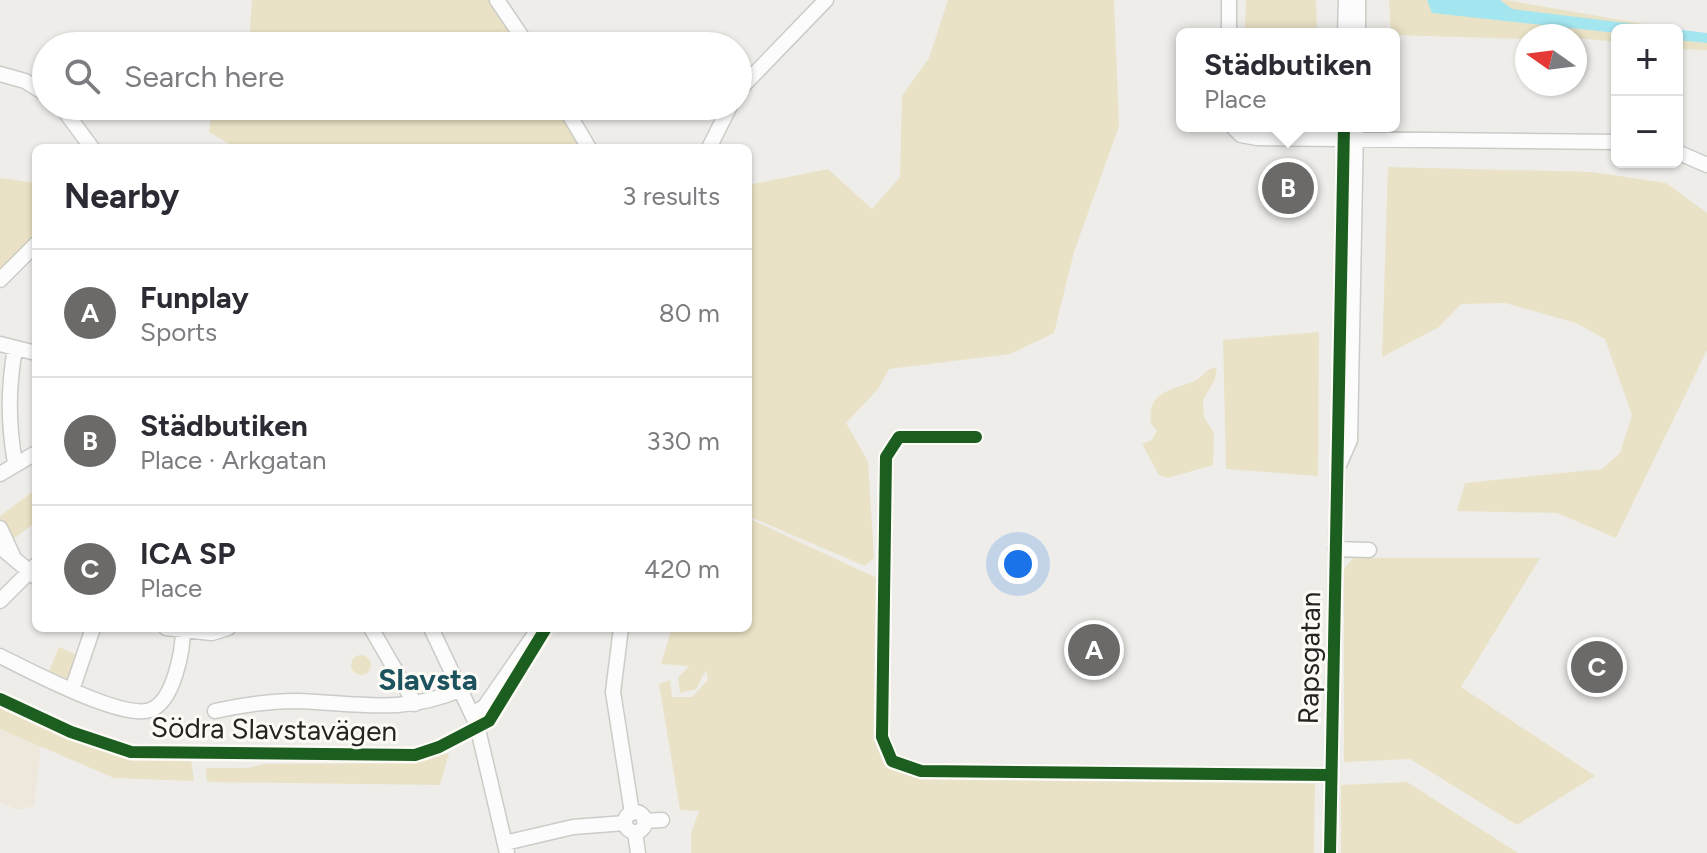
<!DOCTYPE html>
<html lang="en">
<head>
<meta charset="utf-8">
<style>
	body { margin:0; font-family:Figtree,sans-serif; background:#f2f2f3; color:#2b2b33 }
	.controls { position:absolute; right:24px; top:24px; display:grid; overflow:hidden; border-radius:12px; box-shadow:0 2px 6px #0004 }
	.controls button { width:72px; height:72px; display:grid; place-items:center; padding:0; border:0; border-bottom:2px solid #e1e1e2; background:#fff; color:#2b2b33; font:40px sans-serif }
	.compass { position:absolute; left:1515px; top:24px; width:72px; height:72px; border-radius:50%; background:#fff; box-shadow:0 2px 6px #0004; rotate:284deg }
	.you { position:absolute; left:1018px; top:564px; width:28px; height:28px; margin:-20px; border:6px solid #fff; border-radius:50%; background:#1a73e8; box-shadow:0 0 0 12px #1a73e833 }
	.badge { display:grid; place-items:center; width:52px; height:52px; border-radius:50%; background:#6b6a68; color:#fff; font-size:26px; font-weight:700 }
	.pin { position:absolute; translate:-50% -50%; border:4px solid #fff; box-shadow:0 2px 8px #0006 }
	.popup { position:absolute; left:1176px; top:28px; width:224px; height:104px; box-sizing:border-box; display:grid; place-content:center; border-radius:12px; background:#fff; filter:drop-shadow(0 2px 6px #0005); font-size:26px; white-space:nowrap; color:#7c7c81 }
	.popup b { font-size:30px; color:#2b2b33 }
	.popup::after { content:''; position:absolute; left:50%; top:100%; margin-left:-16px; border:16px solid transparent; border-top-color:#fff }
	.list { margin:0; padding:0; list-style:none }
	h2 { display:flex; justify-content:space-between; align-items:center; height:104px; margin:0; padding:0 32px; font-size:34px }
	h2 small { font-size:26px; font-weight:400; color:#7c7c81 }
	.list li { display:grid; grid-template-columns:52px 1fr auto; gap:24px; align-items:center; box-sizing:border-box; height:128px; padding:0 32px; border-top:2px solid #e1e1e2 }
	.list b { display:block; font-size:30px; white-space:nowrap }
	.list p { margin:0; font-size:26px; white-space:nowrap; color:#7c7c81 }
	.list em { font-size:26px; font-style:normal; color:#7c7c81 }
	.icon { flex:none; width:44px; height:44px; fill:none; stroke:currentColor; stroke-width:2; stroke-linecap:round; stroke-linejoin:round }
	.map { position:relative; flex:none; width:1707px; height:853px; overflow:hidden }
	.search { position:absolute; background:#fff; box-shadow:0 2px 6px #0004; left:32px; top:32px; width:720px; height:88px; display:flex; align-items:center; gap:20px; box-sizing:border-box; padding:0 28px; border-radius:44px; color:#7c7c81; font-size:30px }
	.panel { position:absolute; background:#fff; box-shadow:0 2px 6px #0004; left:32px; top:144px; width:720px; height:488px; border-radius:12px }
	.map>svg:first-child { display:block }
</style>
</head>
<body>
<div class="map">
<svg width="1707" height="853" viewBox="0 0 1707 853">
	<rect width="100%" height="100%" fill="#eeedea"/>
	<path fill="#ede8db" d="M 0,729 L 41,746 L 34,806 L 18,810 L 0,802 Z"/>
	<path fill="#eae2c6" d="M 252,0 L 497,0 L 528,46 L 249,46 Z
		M 948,0 L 1114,0 L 1119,126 L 1074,252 L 1054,333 L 1010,354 L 889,369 L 878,389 L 846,423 L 868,461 L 874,558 L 865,566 L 748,516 L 748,185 L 828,169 L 872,209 L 900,177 L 902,96 L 929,58 Z
		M 1246,0 L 1316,0 L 1317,31 L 1245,29 Z
		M 1389,0 L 1506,0 L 1707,35 L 1707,50 L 1677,49 L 1677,30 L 1617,30 L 1617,42 L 1541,34 L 1527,39 L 1394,35 L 1391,34 Z
		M 241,106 L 564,106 L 589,148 L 236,148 L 209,132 L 211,116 Z
		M 1388,167 L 1592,172 L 1666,183 L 1707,213 L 1707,350 L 1616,538 L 1557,513 L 1457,511 L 1465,483 L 1602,469 L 1620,453 L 1632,415 L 1605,339 L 1576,323 L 1505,303 L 1461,304 L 1439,327 L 1382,357 Z
		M 0,178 L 36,183 L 36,234 L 0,269 Z
		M 1319,332 L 1318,476 L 1226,469 L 1223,340 Z
		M 1217,367 L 1215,379 L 1203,400 L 1204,417 L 1214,433 L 1213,465 L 1168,478 L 1159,475 L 1142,444 L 1152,440 L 1157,430 L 1151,424 C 1146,390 1173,391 1196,380 C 1205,375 1206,368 1217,367 Z
		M 36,489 L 36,522 L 13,539 L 0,522 L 0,516 Z
		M 748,518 L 883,581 L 882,737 L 892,761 L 921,771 L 1315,776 L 1314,853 L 691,853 L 691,833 L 699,811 L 680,810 L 659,684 L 670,680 L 672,697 L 692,697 L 708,680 L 706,670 L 696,689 L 680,693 L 678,678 L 689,666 L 661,664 L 672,628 L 748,628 Z
		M 1353,558 L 1540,558 L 1461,687 L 1595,776 L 1517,825 L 1410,759 L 1344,762 L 1344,569 Z
		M 59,647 L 79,656 L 68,679 L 49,671 Z
		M351 665a10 10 0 1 1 20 0a10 10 0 1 1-20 0Z
		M 0,705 L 130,756 L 191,759 L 194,781 L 114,778 L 0,729 Z
		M 449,753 L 440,785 L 207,782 L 206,768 L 247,768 L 264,764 L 396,763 Z
		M 1407,782 L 1518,853 L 1341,853 L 1341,785 Z"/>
	<path fill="#a4e6f0" d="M 1427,0 L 1500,0 L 1512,9 L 1707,33 L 1707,43 L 1677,40 L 1677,30 L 1617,30 L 1617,33 L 1432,13 Z"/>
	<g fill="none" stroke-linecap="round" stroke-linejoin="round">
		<defs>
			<path id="minor" d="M 497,0 L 528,46
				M 1229,34 L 1229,0
				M 1345,34 L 1346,0
				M 1358,34 L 1358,0
				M 0,74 L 25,81 L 46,94
				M 738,91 L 826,0
				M 61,106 L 92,148
				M 564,106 L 589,148
				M 1232,126 L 1241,135 L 1257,138 L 1617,142
				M 709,148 L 730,106
				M 1677,152 L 1707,165
				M 0,280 L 36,244
				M 0,344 L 36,353
				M 976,437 L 899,437 L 886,457 L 882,737 L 892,761 L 921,771 L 1331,775
				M 15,463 C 8,422 8,389 15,348
				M 1339,465 L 1350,440 L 1356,126
				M 0,474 L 34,454
				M 0,528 L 13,556
				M 0,547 L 36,577
				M 1335,549 L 1369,550
				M 0,601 L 36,565
				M 166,628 L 212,633 L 228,628
				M 371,628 L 415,704
				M 431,628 L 477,725 L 507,853
				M 621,628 L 613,692 L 632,813
				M 0,656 C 28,670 122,720 150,710 C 174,702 183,650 183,628
				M 72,690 L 93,628
				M 215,711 C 242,705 269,701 296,701 C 358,703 402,715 462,689
				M 473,714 L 485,706 L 539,628
				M625 822a10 10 0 1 1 20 0a10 10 0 1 1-20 0Z
				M 644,821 L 662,820
				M 635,832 L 638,853
				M 505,843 L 573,827 L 625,823
				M 1330,853 L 1344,126"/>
		</defs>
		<use href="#minor" stroke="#cbcbc8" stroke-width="17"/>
		<use href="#minor" stroke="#fcfcfc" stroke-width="14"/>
		<defs>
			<path id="cycleway" d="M 976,437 L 899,437 L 886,457 L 882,737 L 892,761 L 921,771 L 1331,775
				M 0,699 L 71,732 L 131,752 L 415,755 L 439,747 L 489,721 L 546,628
				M 1330,853 L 1344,126"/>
		</defs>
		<use href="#cycleway" stroke="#fdfbf6" stroke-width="17"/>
		<use href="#cycleway" stroke="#1b5e20" stroke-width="12"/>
	</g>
	<g text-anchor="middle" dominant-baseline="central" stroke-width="6" stroke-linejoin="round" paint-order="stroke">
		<g font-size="28" fill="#252422" stroke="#fdfbf6">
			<text transform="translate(1309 658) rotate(-89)">Rapsgatan</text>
			<text transform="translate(274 729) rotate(1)">Södra Slavstavägen</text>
		</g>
		<g font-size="30" font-weight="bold" fill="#1c535f" stroke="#fdfbf6">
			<text x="428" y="679">Slavsta</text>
		</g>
	</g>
</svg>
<div class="controls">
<button>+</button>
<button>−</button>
</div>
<svg class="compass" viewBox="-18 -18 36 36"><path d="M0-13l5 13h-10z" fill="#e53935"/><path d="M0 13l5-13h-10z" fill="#7c7c81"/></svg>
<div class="you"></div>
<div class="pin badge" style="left:1094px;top:650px">A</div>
<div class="pin badge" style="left:1288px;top:188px">B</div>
<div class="popup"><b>Städbutiken</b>Place</div>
<div class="pin badge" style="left:1597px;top:667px">C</div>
<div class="search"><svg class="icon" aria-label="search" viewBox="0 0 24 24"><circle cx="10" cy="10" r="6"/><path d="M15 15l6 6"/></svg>Search here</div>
<section class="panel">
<h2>Nearby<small>3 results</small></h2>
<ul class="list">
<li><span class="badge">A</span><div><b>Funplay</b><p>Sports</p></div><em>80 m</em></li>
<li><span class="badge">B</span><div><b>Städbutiken</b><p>Place · Arkgatan</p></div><em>330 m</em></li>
<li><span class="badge">C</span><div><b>ICA SP</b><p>Place</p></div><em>420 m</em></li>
</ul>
</section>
</div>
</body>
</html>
